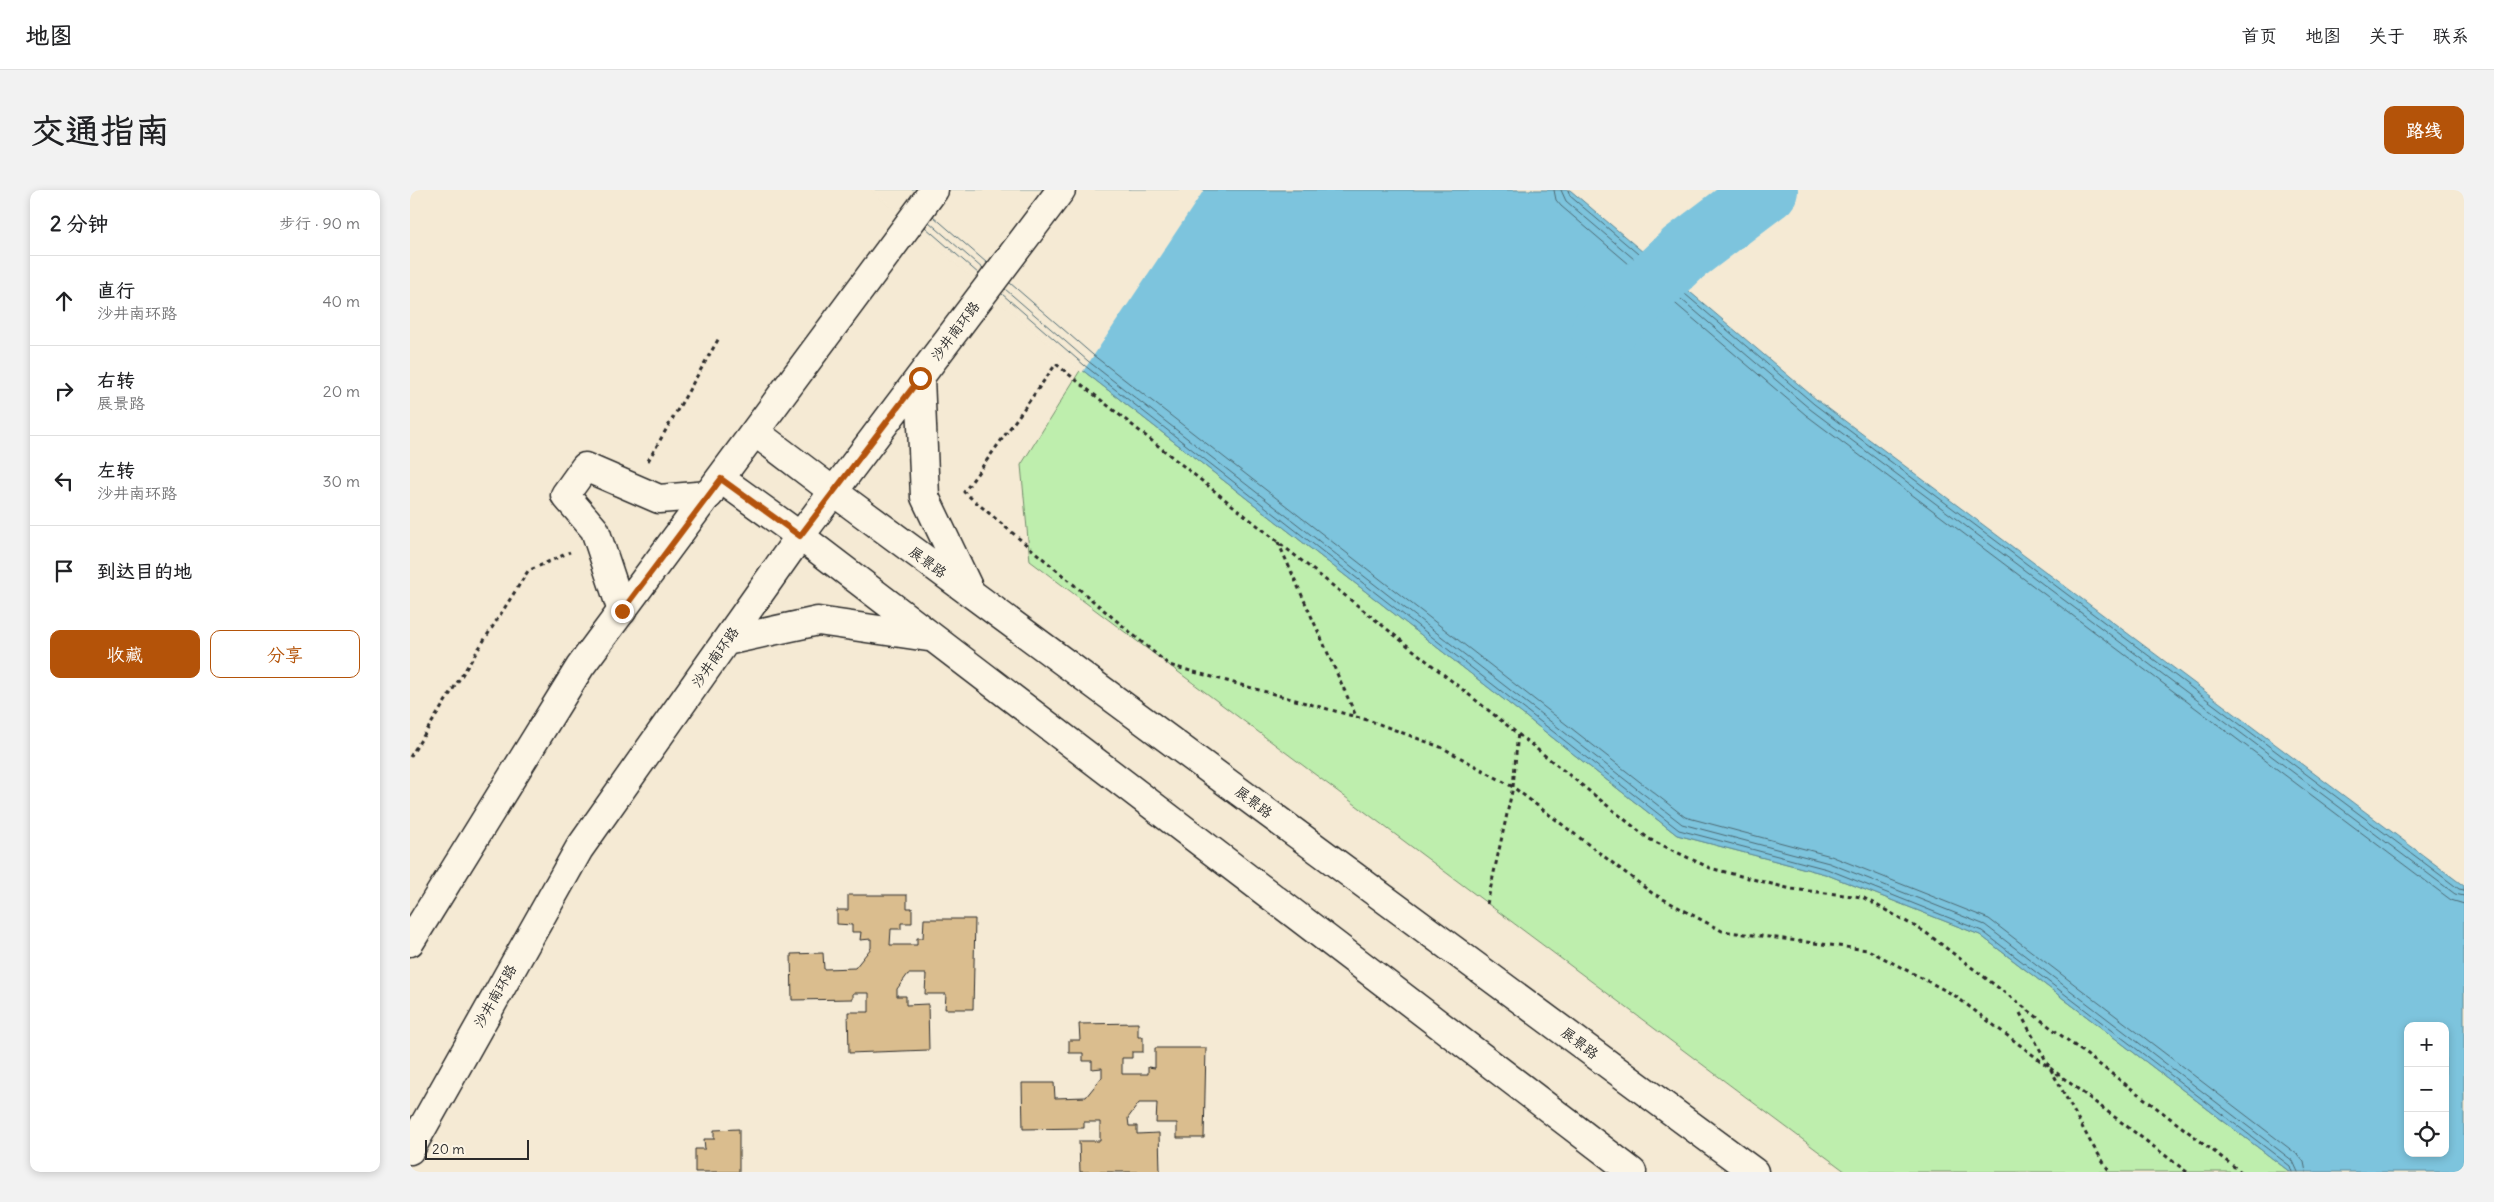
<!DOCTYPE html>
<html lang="zh">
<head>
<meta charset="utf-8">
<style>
	body { margin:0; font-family:Delius,"LXGW WenKai TC",sans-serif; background:#f2f2f2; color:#202124 }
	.controls { position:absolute; right:15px; bottom:15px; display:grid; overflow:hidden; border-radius:10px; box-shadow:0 2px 8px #0003 }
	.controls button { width:45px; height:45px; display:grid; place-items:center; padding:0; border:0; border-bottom:1px solid #e0e0e0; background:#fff; color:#202124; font:25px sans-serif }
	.scale { position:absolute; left:15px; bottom:12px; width:104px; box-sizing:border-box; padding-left:5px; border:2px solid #2b2b2b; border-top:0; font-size:14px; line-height:18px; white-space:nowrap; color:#2b2b2b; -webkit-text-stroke:4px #fcf5e5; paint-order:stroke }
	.stop { position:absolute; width:15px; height:15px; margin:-11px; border:4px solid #b45309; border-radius:50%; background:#fff }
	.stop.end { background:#b45309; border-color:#fff; box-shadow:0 1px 5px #0008 }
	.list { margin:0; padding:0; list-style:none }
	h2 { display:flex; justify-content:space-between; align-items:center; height:65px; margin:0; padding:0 20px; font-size:21px }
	h2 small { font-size:16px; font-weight:400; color:#757577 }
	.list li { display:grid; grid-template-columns:32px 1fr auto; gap:15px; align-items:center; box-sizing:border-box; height:90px; padding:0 20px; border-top:1px solid #e0e0e0 }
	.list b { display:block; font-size:19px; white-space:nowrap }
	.list p { margin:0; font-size:16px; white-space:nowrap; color:#757577 }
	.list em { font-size:16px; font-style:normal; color:#757577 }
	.actions { display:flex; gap:10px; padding:15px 20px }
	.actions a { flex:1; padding:11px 0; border:1px solid #b45309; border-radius:10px; text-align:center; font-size:18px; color:#b45309 }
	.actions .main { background:#b45309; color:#fff }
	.icon { flex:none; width:28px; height:28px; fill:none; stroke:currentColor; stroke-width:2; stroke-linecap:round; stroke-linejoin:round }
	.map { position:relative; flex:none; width:2054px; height:982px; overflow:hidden; border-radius:10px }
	header { display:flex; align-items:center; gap:30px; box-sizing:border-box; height:70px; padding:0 25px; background:#fff; border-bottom:1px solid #e0e0e0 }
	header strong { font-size:24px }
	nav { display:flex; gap:28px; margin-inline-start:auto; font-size:18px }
	.intro { display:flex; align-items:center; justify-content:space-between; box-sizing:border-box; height:120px; padding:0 30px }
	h1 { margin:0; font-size:35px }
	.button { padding:12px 22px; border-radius:10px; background:#b45309; color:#fff; font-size:18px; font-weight:700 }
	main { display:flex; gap:30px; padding:0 30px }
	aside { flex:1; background:#fff; border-radius:10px; box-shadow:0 2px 8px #0003 }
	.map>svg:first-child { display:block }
</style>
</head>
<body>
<header>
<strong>地图</strong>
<nav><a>首页</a><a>地图</a><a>关于</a><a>联系</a></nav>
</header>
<div class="intro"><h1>交通指南</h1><a class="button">路线</a></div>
<main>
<aside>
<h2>2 分钟<small>步行 · 90 m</small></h2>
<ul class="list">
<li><svg class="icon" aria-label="ahead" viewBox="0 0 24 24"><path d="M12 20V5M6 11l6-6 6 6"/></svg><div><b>直行</b><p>沙井南环路</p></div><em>40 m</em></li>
<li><svg class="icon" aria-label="right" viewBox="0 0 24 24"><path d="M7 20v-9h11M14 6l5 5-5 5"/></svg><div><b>右转</b><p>展景路</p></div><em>20 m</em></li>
<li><svg class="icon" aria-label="left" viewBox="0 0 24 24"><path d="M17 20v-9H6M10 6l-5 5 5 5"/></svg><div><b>左转</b><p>沙井南环路</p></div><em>30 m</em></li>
<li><svg class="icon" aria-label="arrive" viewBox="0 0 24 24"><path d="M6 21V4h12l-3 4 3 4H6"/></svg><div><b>到达目的地</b></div></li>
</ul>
<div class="actions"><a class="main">收藏</a><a>分享</a></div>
</aside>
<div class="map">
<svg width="2054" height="982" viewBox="0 0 2054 982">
	<rect width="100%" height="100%" fill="#f5ead4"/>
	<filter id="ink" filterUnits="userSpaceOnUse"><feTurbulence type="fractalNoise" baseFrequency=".02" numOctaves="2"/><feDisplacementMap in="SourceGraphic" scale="10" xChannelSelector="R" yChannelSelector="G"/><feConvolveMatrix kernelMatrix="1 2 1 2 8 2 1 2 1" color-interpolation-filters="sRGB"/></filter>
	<g filter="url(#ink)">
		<path fill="#beeead" stroke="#748c6c" d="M 671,179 L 1267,645 L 1415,684 L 1570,745 L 1880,982 L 1436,982 L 620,371 L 611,275 Z"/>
		<path fill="#7dc4dd" stroke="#5c8796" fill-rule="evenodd" d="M 465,0 L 1160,0 L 1407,210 L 2054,696 L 2054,982 L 1880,982 L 1570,745 L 1415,684 L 1267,645 L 671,179 ZM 1998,836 L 2035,836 L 2035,963 L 1998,963 Z"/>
		<path fill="#f5ead4" d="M 462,0 L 794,0 L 672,183 Z"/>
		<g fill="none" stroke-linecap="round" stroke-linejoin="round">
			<path stroke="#4c6872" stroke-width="1" d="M 1144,0 L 1146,10 L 1151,16 L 1396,225 L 2041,710 L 2054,714
				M 1151,0 L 1156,11 L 1400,219 L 2045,704 L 2054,706
				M 1158,0 L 1160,6 L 1404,214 L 2049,699 L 2054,700
				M 523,26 L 577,73
				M 519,32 L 573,79
				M 515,37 L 569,84
				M 600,93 L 683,165 L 1275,627 L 1421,666 L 1579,729 L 1888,965 L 1894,972 L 1896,982
				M 595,99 L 678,171 L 1272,634 L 1419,673 L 1575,735 L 1883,971 L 1888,982
				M 592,104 L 674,175 L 1269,640 L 1417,679 L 1572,741 L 1880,976 L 1882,982"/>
			<path stroke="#7dc4dd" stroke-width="62" d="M 1192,141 L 1274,63 L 1357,0"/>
		</g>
		<path fill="#dabd8e" stroke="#2b2b2b" d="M 438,705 L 497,705 L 497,718 L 502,718 L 502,733 L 491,733 L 491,739 L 481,739 L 480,755 L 507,755 L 507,748 L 513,748 L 514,729 L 565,729 L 563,819 L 535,819 L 536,804 L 515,804 L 516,784 L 498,784 L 487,799 L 487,806 L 496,806 L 496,815 L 518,814 L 519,860 L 439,863 L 438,822 L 459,822 L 459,803 L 443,803 L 443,809 L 382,810 L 381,764 L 413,763 L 414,779 L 445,778 L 461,758 L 461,749 L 450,750 L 451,742 L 442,742 L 442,735 L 427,734 L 427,720 L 438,720 Z
			M 728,833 L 728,847 L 733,847 L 733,862 L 722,862 L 722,868 L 712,868 L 712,884 L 738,884 L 738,877 L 745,878 L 745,858 L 796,858 L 794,948 L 767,948 L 767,933 L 746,933 L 747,913 L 729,913 L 718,928 L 719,936 L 727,936 L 727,944 L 749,943 L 750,982 L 670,982 L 669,951 L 690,951 L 690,932 L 674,932 L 674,938 L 613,939 L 612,893 L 644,893 L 645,908 L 676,907 L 692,887 L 692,878 L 682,879 L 682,871 L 673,871 L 673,863 L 659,863 L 659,850 L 670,850 L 669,834 Z
			M 329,939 L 329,982 L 285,982 L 285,959 L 295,959 L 294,949 L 304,949 L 304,940 Z"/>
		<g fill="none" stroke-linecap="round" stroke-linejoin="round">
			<defs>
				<path id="street" d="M 212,421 L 185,340 L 155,305 L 175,277 L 249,309 L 299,305"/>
				<path id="secondary" d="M 510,188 L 515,307 L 560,401
					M 345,242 L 424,302 L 1344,982
					M 311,289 L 390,346 L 1222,982
					M 316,451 L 408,431 L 518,447
					M 0,752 L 170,477 L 524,0
					M 0,960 L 169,659 L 390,346 L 651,0"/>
			</defs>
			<use href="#street" stroke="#2b2b2b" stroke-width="31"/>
			<use href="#secondary" stroke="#2b2b2b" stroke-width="31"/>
			<path stroke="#2b2b2b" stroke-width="3" stroke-dasharray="4 4" stroke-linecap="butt" d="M 238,271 L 309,148
				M 868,352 L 946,526
				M 0,567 L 118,381 L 160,362
				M 1077,714 L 1103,597 L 1108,542
				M 1777,982 L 1544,805 L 1458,760 L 1312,741 L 1242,703 L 1103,597 L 1033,558 L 961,531 L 759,475 L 554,302 L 646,174 L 1239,649 L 1300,678 L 1381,699 L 1452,707 L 1515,742 L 1831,982"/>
			<use href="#street" stroke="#fcf5e5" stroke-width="28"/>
			<use href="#secondary" stroke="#fcf5e5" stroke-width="28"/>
			<path stroke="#2b2b2b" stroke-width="3" stroke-dasharray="4 4" stroke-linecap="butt" d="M 1610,823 L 1681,953 L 1700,982"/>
		</g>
	</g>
	<g fill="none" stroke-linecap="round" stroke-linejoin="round" filter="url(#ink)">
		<path stroke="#b45309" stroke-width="6" d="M 212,421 L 311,289 L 390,346 L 510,188"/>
	</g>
	<g text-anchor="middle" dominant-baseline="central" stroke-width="4" stroke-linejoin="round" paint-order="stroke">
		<g font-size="14" fill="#2b2b2b" stroke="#fcf5e5">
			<text transform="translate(545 141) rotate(-53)">沙井南环路</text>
			<text transform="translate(518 372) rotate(36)">展景路</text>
			<text transform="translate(305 467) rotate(-55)">沙井南环路</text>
			<text transform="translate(844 612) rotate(37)">展景路</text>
			<text transform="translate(85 806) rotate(-60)">沙井南环路</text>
			<text transform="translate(1170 853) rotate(37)">展景路</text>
		</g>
	</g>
</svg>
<div class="controls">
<button>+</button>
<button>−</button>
<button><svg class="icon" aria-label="locate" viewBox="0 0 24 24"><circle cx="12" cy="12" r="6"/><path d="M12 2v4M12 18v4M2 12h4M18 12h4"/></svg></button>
</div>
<div class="scale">20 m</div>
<div class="stop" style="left:510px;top:188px"></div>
<div class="stop end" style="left:212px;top:421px"></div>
</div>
</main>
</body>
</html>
